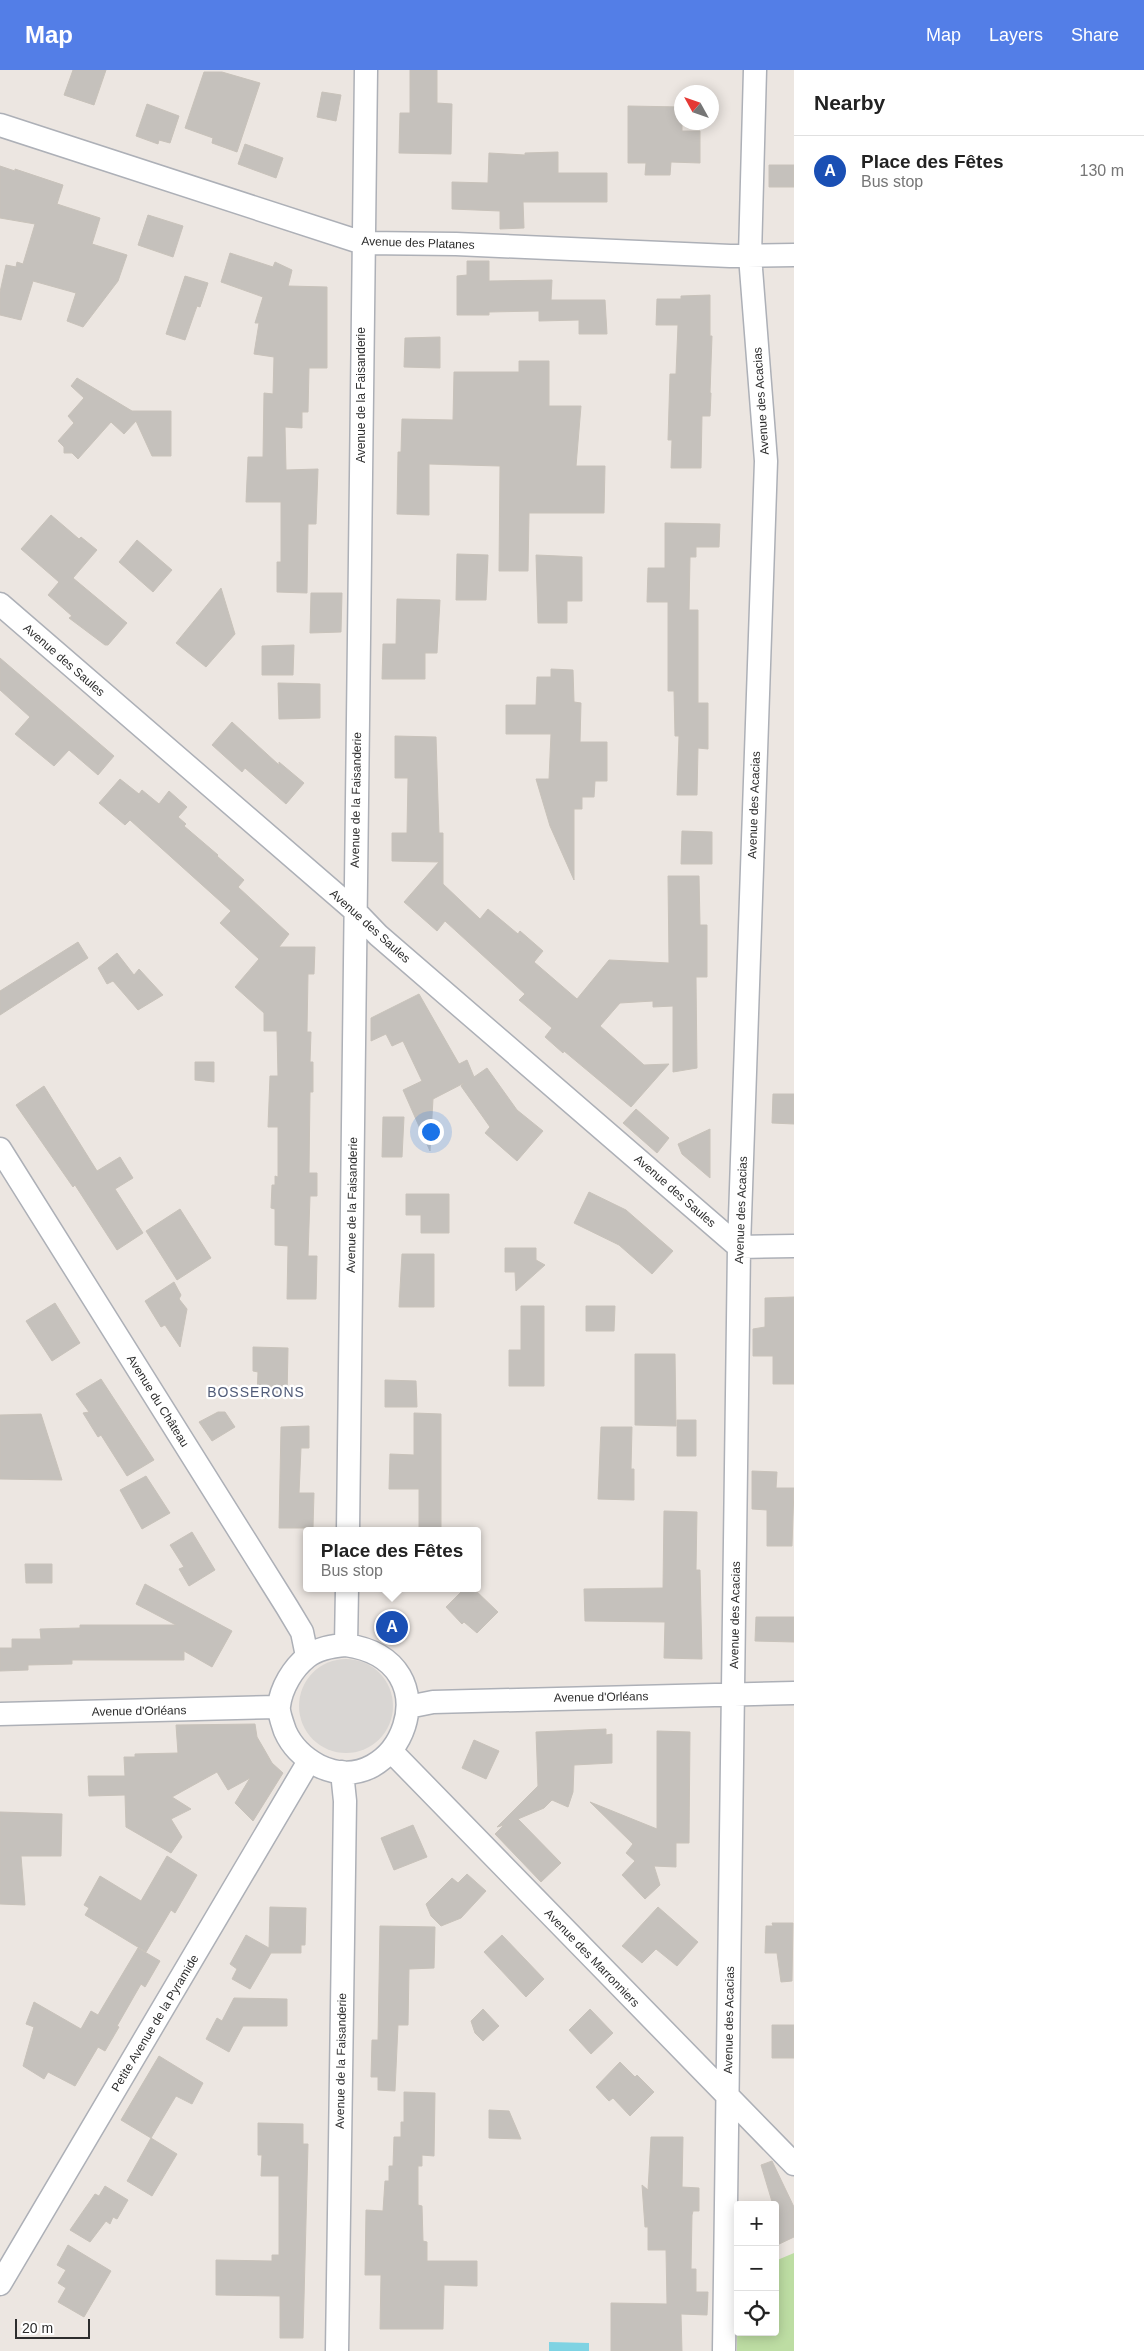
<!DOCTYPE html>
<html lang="en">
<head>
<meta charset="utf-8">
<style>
	body { margin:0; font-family:Helvetica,sans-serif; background:#f6f6f6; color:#222 }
	.controls { position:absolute; right:15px; bottom:15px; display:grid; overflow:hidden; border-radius:5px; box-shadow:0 2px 12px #0003 }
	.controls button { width:45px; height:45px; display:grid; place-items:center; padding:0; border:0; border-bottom:1px solid #e0e0e0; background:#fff; color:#222; font:25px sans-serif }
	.compass { position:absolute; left:674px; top:15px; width:45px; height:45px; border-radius:50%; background:#fff; box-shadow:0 2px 12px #0003; rotate:310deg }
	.scale { position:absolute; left:15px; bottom:12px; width:75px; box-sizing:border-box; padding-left:5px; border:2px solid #2d2d2d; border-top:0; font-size:14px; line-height:18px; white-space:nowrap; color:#2d2d2d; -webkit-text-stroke:4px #fff; paint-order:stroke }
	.you { position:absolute; left:430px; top:1061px; width:18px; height:18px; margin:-12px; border:4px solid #fff; border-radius:50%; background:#1a73e8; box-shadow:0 0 0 8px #1a73e833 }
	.badge { display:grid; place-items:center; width:32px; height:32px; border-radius:50%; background:#537ee7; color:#fff; font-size:16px; font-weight:700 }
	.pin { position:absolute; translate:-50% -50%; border:2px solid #fff; box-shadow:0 1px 5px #0006 }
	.popup { position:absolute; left:303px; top:1457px; width:178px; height:65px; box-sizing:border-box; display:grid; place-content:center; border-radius:5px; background:#fff; filter:drop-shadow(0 1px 4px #0005); font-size:16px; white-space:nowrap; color:#767676 }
	.popup b { font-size:19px; color:#222 }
	.popup::after { content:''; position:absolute; left:50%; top:100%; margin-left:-10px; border:10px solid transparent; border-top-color:#fff }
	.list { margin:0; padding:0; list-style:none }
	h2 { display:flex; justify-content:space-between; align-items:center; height:65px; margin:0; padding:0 20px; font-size:21px }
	h2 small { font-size:16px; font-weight:400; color:#767676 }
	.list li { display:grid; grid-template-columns:32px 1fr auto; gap:15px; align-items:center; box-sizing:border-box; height:70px; padding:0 20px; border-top:1px solid #e0e0e0 }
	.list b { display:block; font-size:19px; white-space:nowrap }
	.list p { margin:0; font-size:16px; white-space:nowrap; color:#767676 }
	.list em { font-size:16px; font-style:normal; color:#767676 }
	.icon { flex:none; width:28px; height:28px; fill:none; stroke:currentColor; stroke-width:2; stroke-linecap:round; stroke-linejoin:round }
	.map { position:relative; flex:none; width:794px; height:2281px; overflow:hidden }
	header { display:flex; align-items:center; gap:30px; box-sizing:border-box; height:70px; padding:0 25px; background:#537ee7; color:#fff }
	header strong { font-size:24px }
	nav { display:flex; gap:28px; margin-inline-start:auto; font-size:18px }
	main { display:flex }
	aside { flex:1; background:#fff }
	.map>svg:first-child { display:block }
</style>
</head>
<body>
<header>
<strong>Map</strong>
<nav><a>Map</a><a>Layers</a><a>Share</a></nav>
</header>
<main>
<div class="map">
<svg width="794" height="2281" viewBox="0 0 794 2281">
	<rect width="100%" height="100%" fill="#ece6e1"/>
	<path fill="#bddda3" d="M 738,2161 L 738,2262 L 775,2262 L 775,2191 L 794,2183 L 794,2281 L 737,2281 Z"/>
	<path fill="#d9d6d3" d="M299 1636a47 47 0 1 1 94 0a47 47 0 1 1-94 0Z"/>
	<path fill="#7fd3e3" d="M 549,2272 L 589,2273 L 589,2281 L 549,2281 Z"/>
	<path fill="#c5c1bc" stroke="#c8c2ba" d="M 73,0 L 106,0 L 94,35 L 64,25 Z
		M 410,0 L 437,0 L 437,33 L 452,34 L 451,84 L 399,83 L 400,43 L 410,43 Z
		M 204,2 L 222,2 L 260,13 L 237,82 L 212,73 L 213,68 L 185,58 Z
		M 322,22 L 341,25 L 336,51 L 317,47 Z
		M 147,34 L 179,46 L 170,73 L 159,70 L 158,74 L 136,66 Z
		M 628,36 L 682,37 L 682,61 L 700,61 L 700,93 L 671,92 L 670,105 L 645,105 L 646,93 L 628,93 Z
		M 245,74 L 283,88 L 276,108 L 238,94 Z
		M 558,82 L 558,103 L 607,103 L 607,132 L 523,132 L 524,158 L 500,159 L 500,141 L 452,139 L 452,112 L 488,113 L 489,83 L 525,85 L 525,83 Z
		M 769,95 L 794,95 L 794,117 L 769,117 Z
		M 0,96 L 15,101 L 15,99 L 63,115 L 57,134 L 100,148 L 92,174 L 127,185 L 118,211 L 83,257 L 67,251 L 76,223 L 33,211 L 21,250 L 0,245 L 0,222 L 6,195 L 16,197 L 17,192 L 23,194 L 35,154 L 0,148 Z
		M 148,145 L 183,156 L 173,187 L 138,175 Z
		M 230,183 L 273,197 L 275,192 L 292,200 L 288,216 L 327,217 L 327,298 L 309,298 L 308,342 L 302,342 L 302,358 L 285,357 L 286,400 L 318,399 L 316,454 L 308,454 L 307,523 L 277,522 L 277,492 L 281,492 L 281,432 L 246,432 L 248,387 L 263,387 L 264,323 L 273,324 L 274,287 L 254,284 L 259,253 L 255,253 L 263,227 L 221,212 Z
		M 467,191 L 489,191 L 489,211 L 552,210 L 551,230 L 605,230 L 607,264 L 579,264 L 579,250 L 539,251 L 539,241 L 489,242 L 489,245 L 457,245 L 457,206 L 467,205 Z
		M 185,206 L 208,213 L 200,237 L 197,236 L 185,270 L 166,264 Z
		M 710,225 L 710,266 L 712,266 L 710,323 L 711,323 L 710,346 L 702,346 L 701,398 L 671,398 L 672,370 L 668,370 L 670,304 L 676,304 L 678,255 L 656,255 L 657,229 L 681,229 L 681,226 Z
		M 440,267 L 440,298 L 404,297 L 405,268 Z
		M 519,291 L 549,291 L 549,336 L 581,336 L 576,396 L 605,396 L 604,443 L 529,443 L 528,501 L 499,501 L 500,396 L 429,394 L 429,445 L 397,444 L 398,382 L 401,382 L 402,349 L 453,350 L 454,302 L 519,302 Z
		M 77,308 L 132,341 L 171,341 L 171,386 L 152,386 L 136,351 L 124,364 L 111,352 L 78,389 L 72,383 L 64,383 L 64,377 L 58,371 L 74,353 L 68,346 L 84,328 L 71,316 Z
		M 51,445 L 79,469 L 81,467 L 97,480 L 73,508 L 127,553 L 108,575 L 105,575 L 69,548 L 72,546 L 48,525 L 59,512 L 21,479 Z
		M 665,453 L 720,454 L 719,477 L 696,477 L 696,487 L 690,487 L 689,540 L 698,540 L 698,633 L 708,633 L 708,679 L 698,678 L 697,725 L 677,725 L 679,666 L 675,666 L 674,621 L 668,621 L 668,532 L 647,532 L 648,498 L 665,498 Z
		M 137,470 L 172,500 L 153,522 L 119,492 Z
		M 457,484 L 488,485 L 486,530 L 456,530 Z
		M 536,485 L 582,487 L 582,531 L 567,531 L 567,553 L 538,553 Z
		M 221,518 L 235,564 L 206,597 L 176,573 Z
		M 311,523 L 342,523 L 341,562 L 310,563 Z
		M 397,529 L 440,530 L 437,583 L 425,583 L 425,609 L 382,609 L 383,574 L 396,574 Z
		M 294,575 L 293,605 L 262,605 L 262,576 Z
		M 0,588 L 114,686 L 98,705 L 69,680 L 54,696 L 15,664 L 30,647 L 0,620 Z
		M 551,599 L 573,600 L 574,632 L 581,633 L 580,672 L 607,672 L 607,711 L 595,711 L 594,727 L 582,727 L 582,739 L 574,739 L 574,810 L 550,756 L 536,709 L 549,709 L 551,664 L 506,664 L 506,635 L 536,635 L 537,607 L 551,607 Z
		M 278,613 L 320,614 L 320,648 L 279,649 Z
		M 232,652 L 279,695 L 279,692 L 304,713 L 286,734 L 245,698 L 242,702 L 212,675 Z
		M 395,666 L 436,667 L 439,763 L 443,763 L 443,814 L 480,849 L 488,839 L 518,864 L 520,861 L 543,881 L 534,892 L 577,929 L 609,890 L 669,893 L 668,806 L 699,806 L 700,855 L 707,855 L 707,907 L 696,907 L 697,998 L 673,1002 L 673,936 L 653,937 L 653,931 L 620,933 L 600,956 L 644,995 L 669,994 L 631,1037 L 564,981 L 563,983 L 545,967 L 552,958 L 519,930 L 525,924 L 445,851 L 437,861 L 404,832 L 439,792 L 392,791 L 392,763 L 407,763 L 408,708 L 395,708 Z
		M 120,709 L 139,724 L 142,720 L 159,734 L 169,721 L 187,737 L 178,747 L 186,754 L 184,756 L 218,785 L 217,786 L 244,810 L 238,817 L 289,864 L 279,877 L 315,877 L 314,904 L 308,904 L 307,962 L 311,962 L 310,992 L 313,992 L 313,1022 L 310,1022 L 309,1103 L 317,1103 L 317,1126 L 310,1126 L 308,1186 L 317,1186 L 316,1229 L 287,1229 L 288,1176 L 275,1175 L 275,1139 L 271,1138 L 272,1115 L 275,1115 L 275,1106 L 278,1107 L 278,1057 L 268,1057 L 270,1006 L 278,1006 L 277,961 L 264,961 L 264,943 L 235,917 L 259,889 L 220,853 L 231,841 L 130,750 L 125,755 L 99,733 Z
		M 682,761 L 712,762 L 712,794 L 681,794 Z
		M 78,872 L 88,888 L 0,945 L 0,921 Z
		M 117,883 L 134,905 L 139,899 L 163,925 L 138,940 L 113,911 L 107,914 L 98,898 Z
		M 419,924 L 459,994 L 467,990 L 474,1007 L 487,998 L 517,1040 L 543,1061 L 517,1091 L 485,1063 L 490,1057 L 461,1016 L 464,1013 L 433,1029 L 430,1081 L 403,1020 L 422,1011 L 403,971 L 392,976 L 386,964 L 371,971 L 371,948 Z
		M 195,992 L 214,992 L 214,1012 L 195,1010 Z
		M 44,1016 L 97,1101 L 120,1087 L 133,1108 L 115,1119 L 143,1163 L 117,1180 L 75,1115 L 73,1117 L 16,1035 Z
		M 773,1024 L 794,1024 L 794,1054 L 772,1053 Z
		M 636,1039 L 669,1068 L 657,1083 L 623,1053 Z
		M 383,1047 L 404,1047 L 402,1087 L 382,1087 Z
		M 710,1059 L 710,1108 L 682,1084 L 678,1074 Z
		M 589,1122 L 626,1140 L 673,1181 L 652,1204 L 619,1175 L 574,1153 Z
		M 406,1124 L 449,1124 L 449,1163 L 421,1163 L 421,1145 L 406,1145 Z
		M 180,1139 L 211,1188 L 177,1210 L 146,1161 Z
		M 505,1178 L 536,1178 L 536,1190 L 545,1195 L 516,1221 L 515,1202 L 505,1202 Z
		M 402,1184 L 434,1184 L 434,1237 L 399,1237 Z
		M 174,1212 L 181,1225 L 179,1229 L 187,1239 L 180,1277 L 165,1255 L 161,1257 L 145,1231 Z
		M 794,1227 L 794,1314 L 773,1314 L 773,1286 L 753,1286 L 753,1259 L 765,1257 L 765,1228 Z
		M 55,1233 L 80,1273 L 52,1291 L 26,1251 Z
		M 521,1236 L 544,1236 L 544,1316 L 509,1316 L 509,1280 L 521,1280 Z
		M 586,1236 L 615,1236 L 614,1261 L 586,1261 Z
		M 253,1277 L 288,1278 L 287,1326 L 257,1326 L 258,1302 L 253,1301 Z
		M 635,1284 L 675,1284 L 676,1356 L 635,1355 Z
		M 101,1309 L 154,1390 L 127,1406 L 101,1365 L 98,1367 L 83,1343 L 89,1342 L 76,1324 Z
		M 385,1310 L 416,1311 L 417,1337 L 385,1337 Z
		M 218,1342 L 225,1342 L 235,1357 L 212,1371 L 199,1352 Z
		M 414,1343 L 441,1344 L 441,1461 L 419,1461 L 419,1419 L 389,1419 L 390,1384 L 414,1385 Z
		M 41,1344 L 62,1410 L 0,1409 L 0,1345 Z
		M 677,1350 L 696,1350 L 696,1386 L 677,1386 Z
		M 309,1356 L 309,1378 L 301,1378 L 299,1423 L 314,1423 L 313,1458 L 279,1458 L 281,1357 Z
		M 601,1357 L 632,1357 L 631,1399 L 634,1399 L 634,1430 L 598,1429 Z
		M 752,1401 L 777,1402 L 776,1418 L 794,1418 L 792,1476 L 767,1476 L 767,1440 L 752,1439 Z
		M 146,1406 L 170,1443 L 142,1459 L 120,1420 Z
		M 664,1441 L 697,1442 L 696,1500 L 700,1500 L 702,1589 L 664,1588 L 665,1552 L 585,1551 L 584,1519 L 663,1518 Z
		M 192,1462 L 215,1500 L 189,1516 L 179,1499 L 184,1497 L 170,1475 Z
		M 25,1494 L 52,1494 L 52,1513 L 26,1513 Z
		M 145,1514 L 232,1561 L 212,1597 L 184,1581 L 184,1590 L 72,1590 L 72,1594 L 28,1595 L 28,1600 L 0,1601 L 0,1578 L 12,1578 L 12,1569 L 41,1569 L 40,1559 L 80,1558 L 80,1555 L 176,1555 L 136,1534 Z
		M 465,1518 L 473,1518 L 498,1542 L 477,1563 L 464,1552 L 462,1554 L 446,1537 Z
		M 756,1547 L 794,1547 L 794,1572 L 755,1571 Z
		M 255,1654 L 257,1667 L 264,1679 L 272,1693 L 283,1703 L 253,1751 L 235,1733 L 250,1708 L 228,1720 L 217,1702 L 172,1727 L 191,1739 L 171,1749 L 182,1767 L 171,1783 L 126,1757 L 125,1725 L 89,1726 L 88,1706 L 125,1706 L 124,1687 L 135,1687 L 135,1684 L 178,1683 L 176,1655 Z
		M 606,1659 L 606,1665 L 612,1664 L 612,1693 L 574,1695 L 573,1722 L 568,1737 L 552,1730 L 544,1738 L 518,1749 L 561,1793 L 541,1812 L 495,1764 L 504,1755 L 497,1757 L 538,1716 L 536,1662 Z
		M 657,1661 L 690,1662 L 689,1773 L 676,1773 L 676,1797 L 654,1796 L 660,1815 L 645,1829 L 622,1805 L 635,1791 L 626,1783 L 633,1774 L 590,1732 L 657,1759 Z
		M 474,1670 L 499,1681 L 486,1709 L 462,1698 Z
		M 0,1742 L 62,1744 L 61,1786 L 21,1786 L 25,1835 L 0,1834 Z
		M 413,1755 L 427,1787 L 394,1800 L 381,1768 Z
		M 167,1786 L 197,1805 L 175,1843 L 171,1840 L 146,1882 L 85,1845 L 89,1838 L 84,1835 L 100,1806 L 141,1831 Z
		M 467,1804 L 486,1821 L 461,1848 L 441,1856 L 431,1846 L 426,1834 L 452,1808 L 458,1813 Z
		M 270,1837 L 306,1838 L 305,1875 L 301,1875 L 301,1883 L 271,1883 L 250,1919 L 232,1909 L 237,1899 L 230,1894 L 246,1865 L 269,1878 Z
		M 658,1837 L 698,1872 L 677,1896 L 656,1879 L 642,1893 L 622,1876 Z
		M 772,1853 L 793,1853 L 792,1911 L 781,1912 L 777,1883 L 765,1883 L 766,1856 L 773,1856 Z
		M 380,1856 L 435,1857 L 434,1898 L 409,1899 L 408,1955 L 398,1955 L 395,2021 L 378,2020 L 378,2007 L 371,2007 L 372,1970 L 378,1970 Z
		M 502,1865 L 544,1909 L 526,1927 L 484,1882 Z
		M 138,1878 L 160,1891 L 145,1917 L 141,1914 L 117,1956 L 119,1957 L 105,1981 L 98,1977 L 75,2016 L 48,2002 L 44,2009 L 23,1996 L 34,1957 L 26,1954 L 34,1932 L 81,1959 L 91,1941 L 98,1945 Z
		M 234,1928 L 287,1929 L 287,1956 L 243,1956 L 229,1982 L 206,1969 L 217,1948 L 222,1951 Z
		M 483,1939 L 499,1956 L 483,1971 L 475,1963 L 471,1951 Z
		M 590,1939 L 613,1963 L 591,1984 L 569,1960 Z
		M 772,1955 L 794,1955 L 794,1988 L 772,1988 Z
		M 159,1986 L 203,2013 L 192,2034 L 176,2026 L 151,2068 L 121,2050 Z
		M 620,1992 L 635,2007 L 637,2005 L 654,2022 L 630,2046 L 613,2028 L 609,2031 L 596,2017 Z
		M 404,2022 L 435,2023 L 434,2086 L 422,2085 L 422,2096 L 418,2096 L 418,2135 L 422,2136 L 423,2171 L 427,2172 L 427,2191 L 477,2191 L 477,2216 L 444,2215 L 443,2259 L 380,2259 L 381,2205 L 365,2205 L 366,2140 L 383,2141 L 385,2111 L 389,2111 L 389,2096 L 393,2096 L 394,2067 L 401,2067 L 401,2052 L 404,2052 Z
		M 489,2040 L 509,2041 L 521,2069 L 489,2068 Z
		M 258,2053 L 303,2054 L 303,2074 L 308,2074 L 303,2268 L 280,2268 L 280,2226 L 216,2225 L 216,2190 L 272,2191 L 272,2185 L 279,2185 L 279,2106 L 261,2106 L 262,2085 L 258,2085 Z
		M 651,2067 L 683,2067 L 682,2117 L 699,2118 L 699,2141 L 693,2141 L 692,2145 L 691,2199 L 696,2199 L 696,2222 L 708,2222 L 707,2245 L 681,2244 L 682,2281 L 611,2281 L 611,2233 L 667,2234 L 666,2180 L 648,2180 L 648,2157 L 645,2157 L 642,2115 L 648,2120 Z
		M 151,2068 L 177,2084 L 152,2126 L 127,2111 Z
		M 772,2091 L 794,2137 L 794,2167 L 775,2176 L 775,2135 L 773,2135 L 761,2095 Z
		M 105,2116 L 128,2130 L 117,2149 L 113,2147 L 110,2154 L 106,2151 L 90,2172 L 70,2160 L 95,2124 L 99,2126 Z
		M 68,2175 L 111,2201 L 84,2247 L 58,2232 L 66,2218 L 58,2213 L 66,2200 L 57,2195 Z"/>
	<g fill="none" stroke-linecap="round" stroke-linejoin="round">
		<defs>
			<path id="street" d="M 0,55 L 363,173 L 456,174 L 730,186 L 794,185
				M 0,534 L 354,840 L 378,865 L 739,1177 L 794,1176
				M 0,1079 L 287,1537 L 302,1562 L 307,1586
				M 348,1461 L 366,0
				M 346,1575 C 457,1591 399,1735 319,1696 C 304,1688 292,1677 285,1661 C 283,1655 278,1642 279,1636 C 281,1618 293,1598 307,1587 C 318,1578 332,1576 346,1575 Z
				M 346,1575 L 347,1518
				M 408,1637 L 433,1632 L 794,1623
				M 0,1644 L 278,1637
				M 391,1681 L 794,2094
				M 0,2214 L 309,1691
				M 337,2281 L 345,1731 L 342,1702
				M 724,2281 L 739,1177 L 766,391 L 750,186 L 755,0"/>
		</defs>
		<use href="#street" stroke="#adb0b7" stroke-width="25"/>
		<use href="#street" stroke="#fff" stroke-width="22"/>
	</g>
	<g text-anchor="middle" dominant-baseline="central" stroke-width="4.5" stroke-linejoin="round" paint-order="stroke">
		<g font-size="12" fill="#2d2d2d" stroke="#fff">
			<text transform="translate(418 173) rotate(2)">Avenue des Platanes</text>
			<text transform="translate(361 325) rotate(-90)">Avenue de la Faisanderie</text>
			<text transform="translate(761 331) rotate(-94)">Avenue des Acacias</text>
			<text transform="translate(64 590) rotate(41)">Avenue des Saules</text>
			<text transform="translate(356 730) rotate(-89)">Avenue de la Faisanderie</text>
			<text transform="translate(754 735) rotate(-88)">Avenue des Acacias</text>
			<text transform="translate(370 856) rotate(42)">Avenue des Saules</text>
			<text transform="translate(675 1121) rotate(41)">Avenue des Saules</text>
			<text transform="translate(352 1135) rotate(-89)">Avenue de la Faisanderie</text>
			<text transform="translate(741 1140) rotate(-88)">Avenue des Acacias</text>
			<text transform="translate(158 1331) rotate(58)">Avenue du Château</text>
			<text transform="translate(735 1545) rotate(-89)">Avenue des Acacias</text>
			<text transform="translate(601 1627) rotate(-1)">Avenue d'Orléans</text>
			<text transform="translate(139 1641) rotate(-1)">Avenue d'Orléans</text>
			<text transform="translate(592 1888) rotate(46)">Avenue des Marronniers</text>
			<text transform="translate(729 1950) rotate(-89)">Avenue des Acacias</text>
			<text transform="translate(155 1953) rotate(-59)">Petite Avenue de la Pyramide</text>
			<text transform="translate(341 1991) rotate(-89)">Avenue de la Faisanderie</text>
		</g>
		<g font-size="14" letter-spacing="1" fill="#515c79" stroke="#fff">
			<text x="256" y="1322">BOSSERONS</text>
		</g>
	</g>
</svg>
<div class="controls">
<button>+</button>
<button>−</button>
<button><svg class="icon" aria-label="locate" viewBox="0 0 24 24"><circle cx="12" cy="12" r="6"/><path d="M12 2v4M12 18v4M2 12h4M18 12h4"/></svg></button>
</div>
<svg class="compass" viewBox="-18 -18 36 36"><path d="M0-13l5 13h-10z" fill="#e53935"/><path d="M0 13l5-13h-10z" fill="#767676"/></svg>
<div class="scale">20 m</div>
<div class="you"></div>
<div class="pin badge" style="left:392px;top:1557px;background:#1a4fb4">A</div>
<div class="popup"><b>Place des Fêtes</b>Bus stop</div>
</div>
<aside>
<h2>Nearby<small></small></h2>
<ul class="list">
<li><span class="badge" style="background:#1a4fb4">A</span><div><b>Place des Fêtes</b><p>Bus stop</p></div><em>130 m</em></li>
</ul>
</aside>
</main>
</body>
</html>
